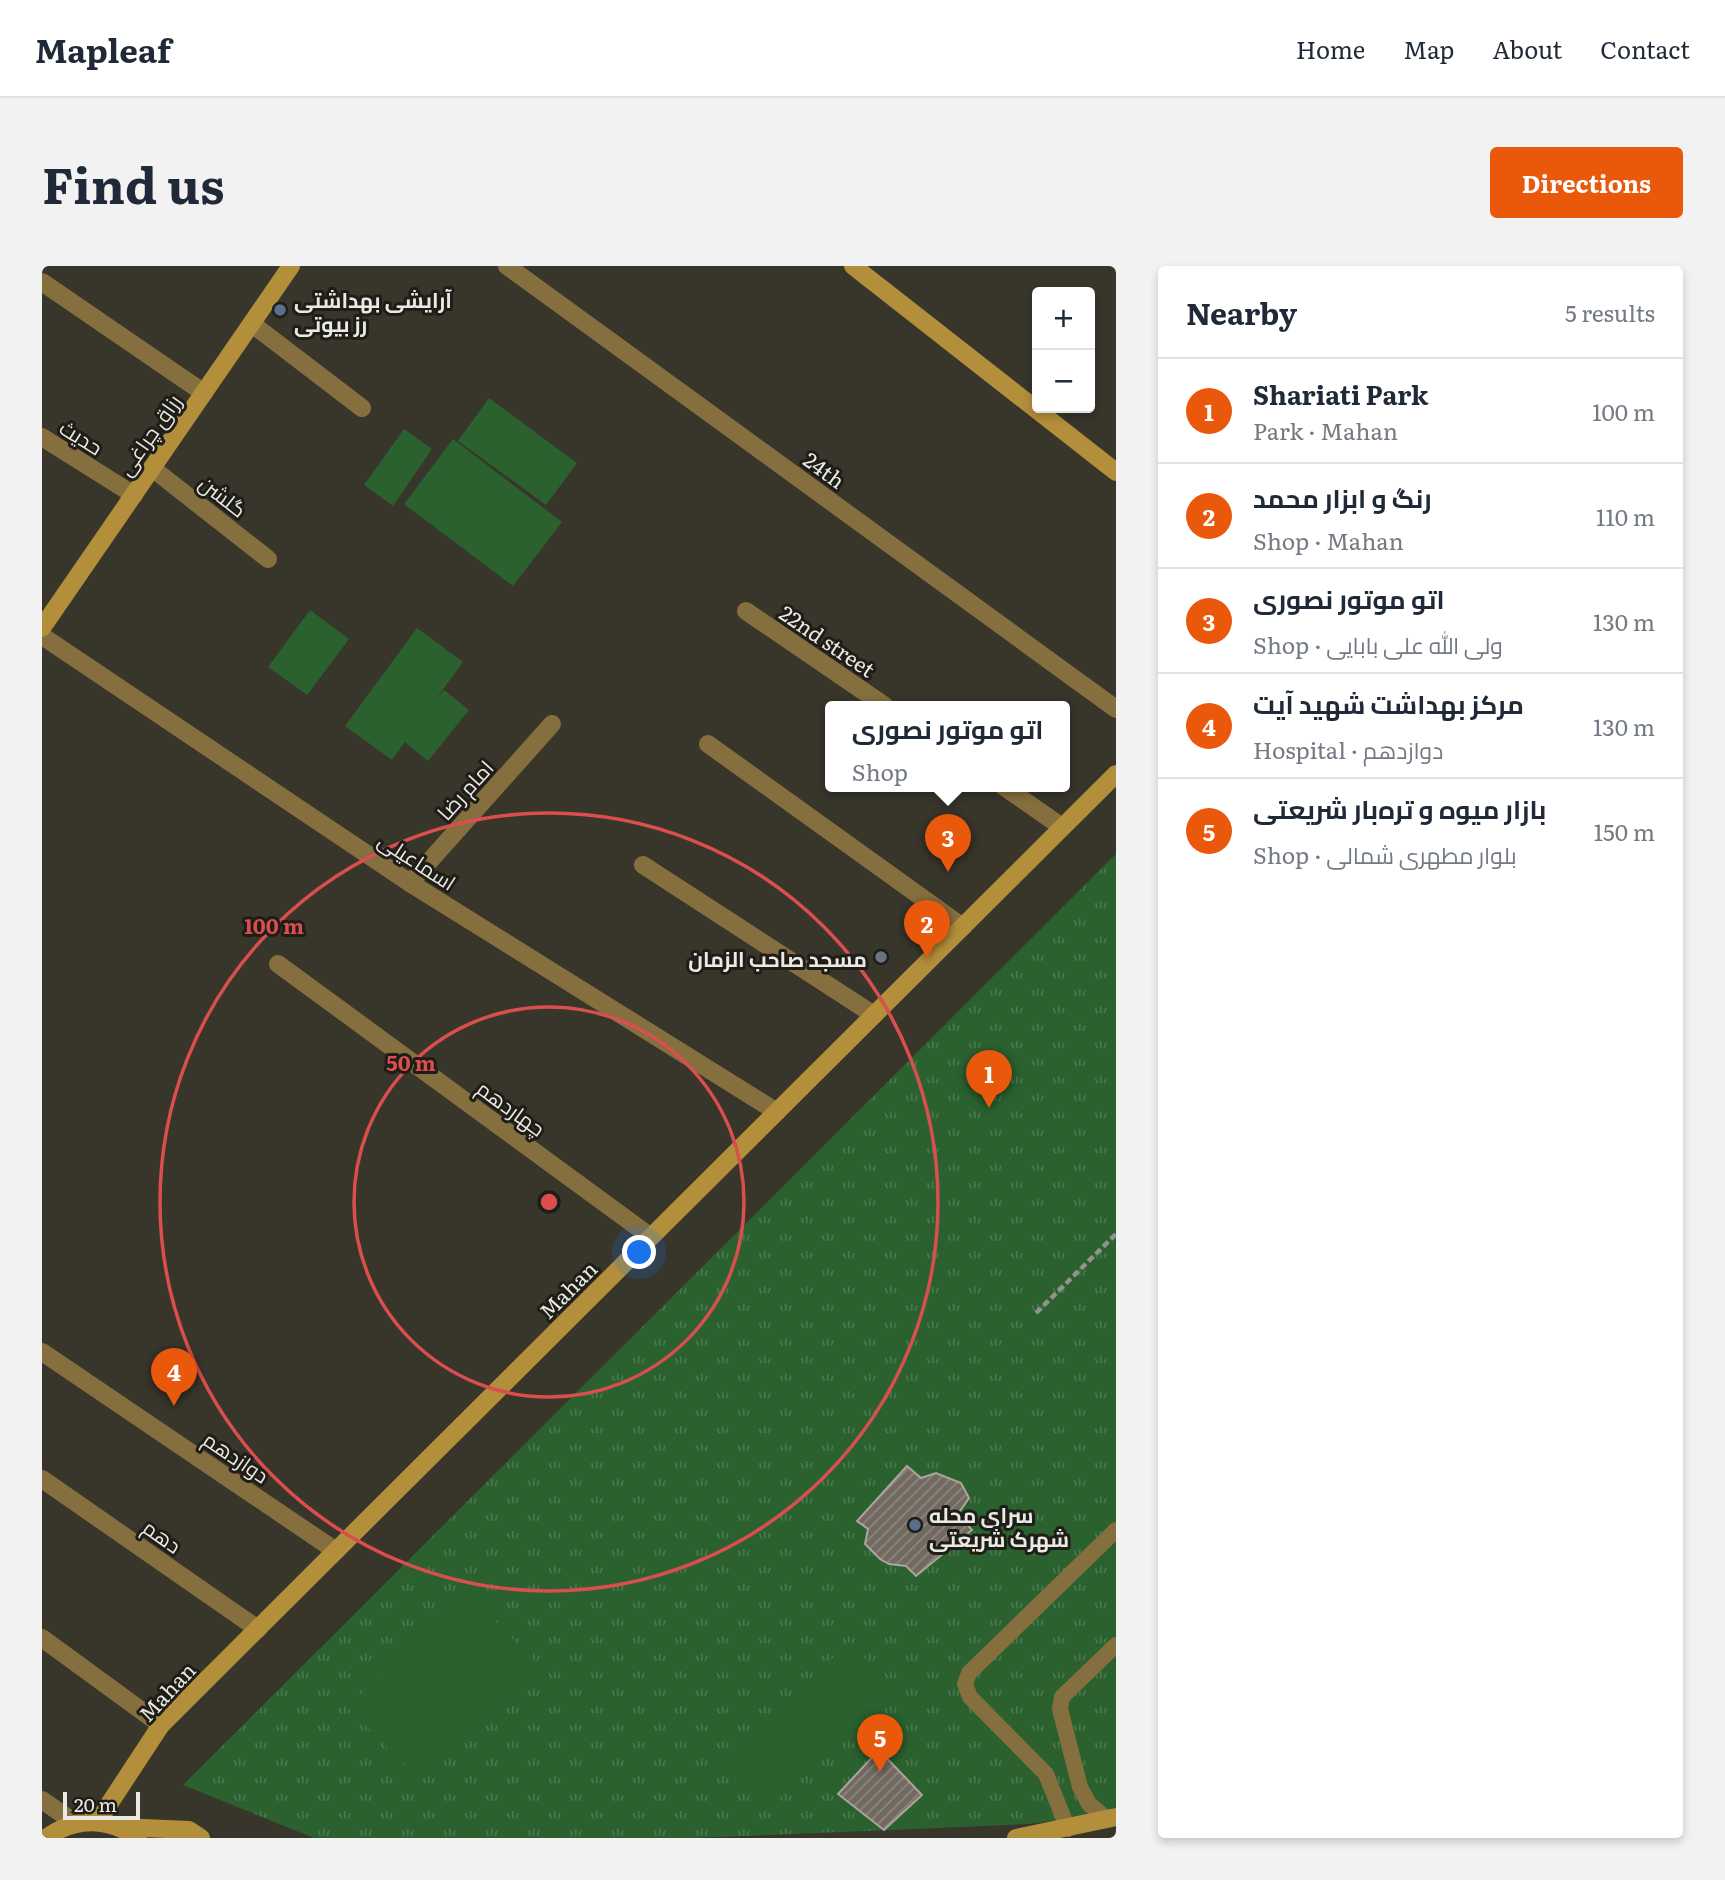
<!DOCTYPE html>
<html lang="en">
<head>
<meta charset="utf-8">
<style>
	body { margin:0; font-family:Literata,Cairo,serif; background:#f2f2f3; color:#1f2937 }
	.controls { position:absolute; right:21px; top:21px; display:grid; overflow:hidden; border-radius:7px; box-shadow:0 4px 10px #0003 }
	.controls button { width:63px; height:63px; display:grid; place-items:center; padding:0; border:0; border-bottom:2px solid #e0e1e3; background:#fff; color:#1f2937; font:35px sans-serif }
	.scale { position:absolute; left:21px; bottom:18px; width:77px; box-sizing:border-box; padding-left:7px; border:4px solid #ebe9e3; border-top:0; font-size:19px; line-height:24px; white-space:nowrap; color:#ebe9e3; -webkit-text-stroke:5px #1e1d18; paint-order:stroke }
	.you { position:absolute; left:598px; top:987px; width:24px; height:24px; margin:-18px; border:5px solid #fff; border-radius:50%; background:#1a73e8; box-shadow:0 0 0 10px #1a73e833 }
	.badge { display:grid; place-items:center; width:46px; height:46px; border-radius:50%; background:#ea580c; color:#fff; font-size:23px; font-weight:700 }
	.pin { position:absolute; translate:-50% -58px; filter:drop-shadow(0 2px 4px #0008) }
	.pin::after { content:''; position:absolute; top:37px; width:24px; height:21px; background:inherit; clip-path:polygon(0 0,100% 0,50% 100%) }
	.popup { position:absolute; left:783px; top:435px; width:245px; height:91px; box-sizing:border-box; display:grid; place-content:center; border-radius:7px; background:#fff; filter:drop-shadow(0 2px 5px #0005); font-size:23px; white-space:nowrap; color:#747a83 }
	.popup b { font-size:26px; color:#1f2937 }
	.popup::after { content:''; position:absolute; left:50%; top:100%; margin-left:-14px; border:14px solid transparent; border-top-color:#fff }
	.list { margin:0; padding:0; list-style:none }
	h2 { display:flex; justify-content:space-between; align-items:center; height:91px; margin:0; padding:0 28px; font-size:30px }
	h2 small { font-size:23px; font-weight:400; color:#747a83 }
	.list li { display:grid; grid-template-columns:46px 1fr auto; gap:21px; align-items:center; box-sizing:border-box; height:105px; padding:0 28px; border-top:2px solid #e0e1e3 }
	.list b { display:block; font-size:26px; white-space:nowrap }
	.list p { margin:0; font-size:23px; white-space:nowrap; color:#747a83 }
	.list em { font-size:23px; font-style:normal; color:#747a83 }
	.map { position:relative; flex:none; width:1074px; height:1572px; overflow:hidden; border-radius:7px }
	header { display:flex; align-items:center; gap:42px; box-sizing:border-box; height:98px; padding:0 35px; background:#fff; border-bottom:2px solid #e0e1e3 }
	header strong { font-size:33px }
	nav { display:flex; gap:38px; margin-inline-start:auto; font-size:24px }
	.intro { display:flex; align-items:center; justify-content:space-between; box-sizing:border-box; height:168px; padding:0 42px }
	h1 { margin:0; font-size:49px }
	.button { padding:18px 32px; border-radius:7px; background:#ea580c; color:#fff; font-size:24px; font-weight:700 }
	main { display:flex; gap:42px; padding:0 42px }
	aside { flex:1; background:#fff; border-radius:7px; box-shadow:0 4px 10px #0003 }
	.map>svg:first-child { display:block }
</style>
</head>
<body>
<header>
<strong>Mapleaf</strong>
<nav><a>Home</a><a>Map</a><a>About</a><a>Contact</a></nav>
</header>
<div class="intro"><h1>Find us</h1><a class="button">Directions</a></div>
<main>
<div class="map">
<svg width="1074" height="1572" viewBox="0 0 1074 1572">
	<defs>
		<pattern id="grass-tufts" width="24" height="20" patternUnits="userSpaceOnUse" patternTransform="scale(1.75)"><rect width="24" height="20" fill="#2a612f"/><path d="M3 7l-1-3M5 7V3M7 7l1-3M15 17l-1-3M17 17v-4M19 17l1-3" fill="none" stroke="#49784d"/></pattern>
		<pattern id="building-hatch" width="6" height="6" patternUnits="userSpaceOnUse" patternTransform="scale(1.75)"><rect width="6" height="6" fill="#726a61"/><path d="M-1 1l2-2M0 6l6-6M5 7l2-2" fill="none" stroke="#8d867f"/></pattern>
	</defs>
	<rect width="100%" height="100%" fill="#38352b"/>
	<path fill="url(#grass-tufts)" d="M 1074,588 L 1074,1541 L 1048,1551 L 985,1558 L 874,1563 L 651,1572 L 272,1572 L 141,1519 Z"/>
	<path fill="#2a612f" d="M 447,132 L 535,197 L 504,239 L 416,175 Z
		M 362,163 L 390,183 L 351,240 L 322,219 Z
		M 411,173 L 520,256 L 471,320 L 362,238 Z
		M 268,344 L 307,373 L 265,429 L 226,401 Z
		M 375,362 L 421,396 L 394,433 L 402,424 L 427,444 L 386,495 L 363,476 L 350,494 L 303,460 Z
		M 424,1325 L 494,1397 L 376,1513 L 306,1441 Z
		M 807,1376 L 852,1421 L 723,1546 L 679,1501 Z"/>
	<path fill="url(#building-hatch)" stroke="#ada59b" stroke-width="2" d="M 865,1200 L 879,1212 L 894,1207 L 919,1217 L 927,1232 L 916,1248 L 930,1264 L 874,1310 L 864,1300 L 847,1298 L 838,1293 L 823,1278 L 826,1263 L 815,1255 Z
		M 837,1484 L 880,1529 L 842,1564 L 796,1528 Z"/>
	<g fill="none" stroke-linecap="round" stroke-linejoin="round">
		<path stroke="#94928a" stroke-width="4.5" stroke-dasharray="7 3.5" stroke-linecap="butt" d="M 994,1047 L 1074,968"/>
		<path stroke="#866f3e" stroke-width="16" d="M 1065,1553 L 1047,1538 L 1038,1521 L 1018,1443 L 1020,1431 L 1074,1379
			M 1026,1563 L 1004,1508 L 928,1431 L 923,1418 L 927,1407 L 1074,1264"/>
		<path stroke="#866f3e" stroke-width="18" d="M 465,0 L 1074,443
			M 0,16 L 162,127
			M 210,58 L 320,142
			M 0,171 L 92,229
			M 110,202 L 226,293
			M 704,345 L 843,440
			M 0,370 L 368,617 L 735,846
			M 666,478 L 921,661
			M 961,520 L 1020,561
			M 601,599 L 832,749
			M 368,617 L 510,458
			M 236,698 L 609,971
			M 0,1086 L 294,1285
			M 0,1213 L 216,1363
			M 0,1372 L 119,1459
			M 0,1534 L 33,1557"/>
		<path stroke="#b38e3b" stroke-width="18" d="M 811,0 L 1074,206
			M 0,362 L 249,0
			M 56,1555 L 119,1459 L 1074,508
			M 78,1561 L 147,1564 L 159,1572
			M 4,1572 C 35,1550 66,1552 96,1572
			M 974,1572 L 1074,1551"/>
	</g>
	<g fill="none" stroke="#da4f4d" stroke-width="3.5">
		<circle cx="507" cy="936" r="195"/>
		<circle cx="507" cy="936" r="389"/>
	</g>
	<g fill="#5c6f8a" stroke="#1e1d18" stroke-width="2.5">
		<circle cx="238" cy="44" r="7"/>
		<circle cx="873" cy="1259" r="7"/>
	</g>
	<circle fill="#6b7280" stroke="#1e1d18" stroke-width="2.5" cx="839" cy="691" r="7"/>
	<g text-anchor="middle" dominant-baseline="central" stroke-width="6" stroke-linejoin="round" paint-order="stroke">
		<g font-size="21" font-weight="bold" fill="#ebe9e3" stroke="#1e1d18" text-anchor="start">
			<text x="252" y="32">آرایشی بهداشتی<tspan x="252" dy="24">رز بیوتی</tspan></text>
			<text x="825" y="691" text-anchor="end">مسجد صاحب الزمان</text>
			<text x="887" y="1247">سرای محله<tspan x="887" dy="24">شهرک شریعتی</tspan></text>
		</g>
		<g font-size="21" fill="#ebe9e3" stroke="#1e1d18">
			<text transform="translate(106 168) rotate(-55)">رزاق چراغی</text>
			<text transform="translate(40 170) rotate(32)">حدیث</text>
			<text transform="translate(783 203) rotate(36)">24th</text>
			<text transform="translate(182 229) rotate(38)">گلشن</text>
			<text transform="translate(786 374) rotate(34)">22nd street</text>
			<text transform="translate(422 523) rotate(-48)">امام رضا</text>
			<text transform="translate(376 594) rotate(33)">اسماعیلی</text>
			<text transform="translate(470 841) rotate(36)">چهاردهم</text>
			<text transform="translate(525 1023) rotate(-45)">Mahan</text>
			<text transform="translate(195 1190) rotate(34)">دوازدهم</text>
			<text transform="translate(121 1269) rotate(35)">دهم</text>
			<text transform="translate(124 1425) rotate(-47)">Mahan</text>
		</g>
	</g>
	<circle cx="507" cy="936" r="10" fill="#da4f4d" stroke="#1e1d18" stroke-width="3.5"/>
	<g font-size="21" text-anchor="middle" font-weight="bold" fill="#da4f4d" stroke="#1e1d18" stroke-width="6" stroke-linejoin="round" paint-order="stroke">
		<text x="232" y="668">100 m</text>
		<text x="369" y="805">50 m</text>
	</g>
</svg>
<div class="controls">
<button>+</button>
<button>−</button>
</div>
<div class="scale">20 m</div>
<div class="you"></div>
<div class="pin badge" style="left:947px;top:842px">1</div>
<div class="pin badge" style="left:885px;top:692px">2</div>
<div class="pin badge" style="left:906px;top:606px">3</div>
<div class="popup"><b>اتو موتور نصوری</b>Shop</div>
<div class="pin badge" style="left:132px;top:1140px">4</div>
<div class="pin badge" style="left:838px;top:1506px">5</div>
</div>
<aside>
<h2>Nearby<small>5 results</small></h2>
<ul class="list">
<li><span class="badge">1</span><div><b>Shariati Park</b><p>Park · Mahan</p></div><em>100 m</em></li>
<li><span class="badge">2</span><div><b>رنگ و ابزار محمد</b><p>Shop · Mahan</p></div><em>110 m</em></li>
<li><span class="badge">3</span><div><b>اتو موتور نصوری</b><p>Shop · ولی الله علی‌ بابایی</p></div><em>130 m</em></li>
<li><span class="badge">4</span><div><b>مرکز بهداشت شهید آیت</b><p>Hospital · دوازدهم</p></div><em>130 m</em></li>
<li><span class="badge">5</span><div><b>بازار میوه و تره‌بار شریعتی</b><p>Shop · بلوار مطهری شمالی</p></div><em>150 m</em></li>
</ul>
</aside>
</main>
</body>
</html>
